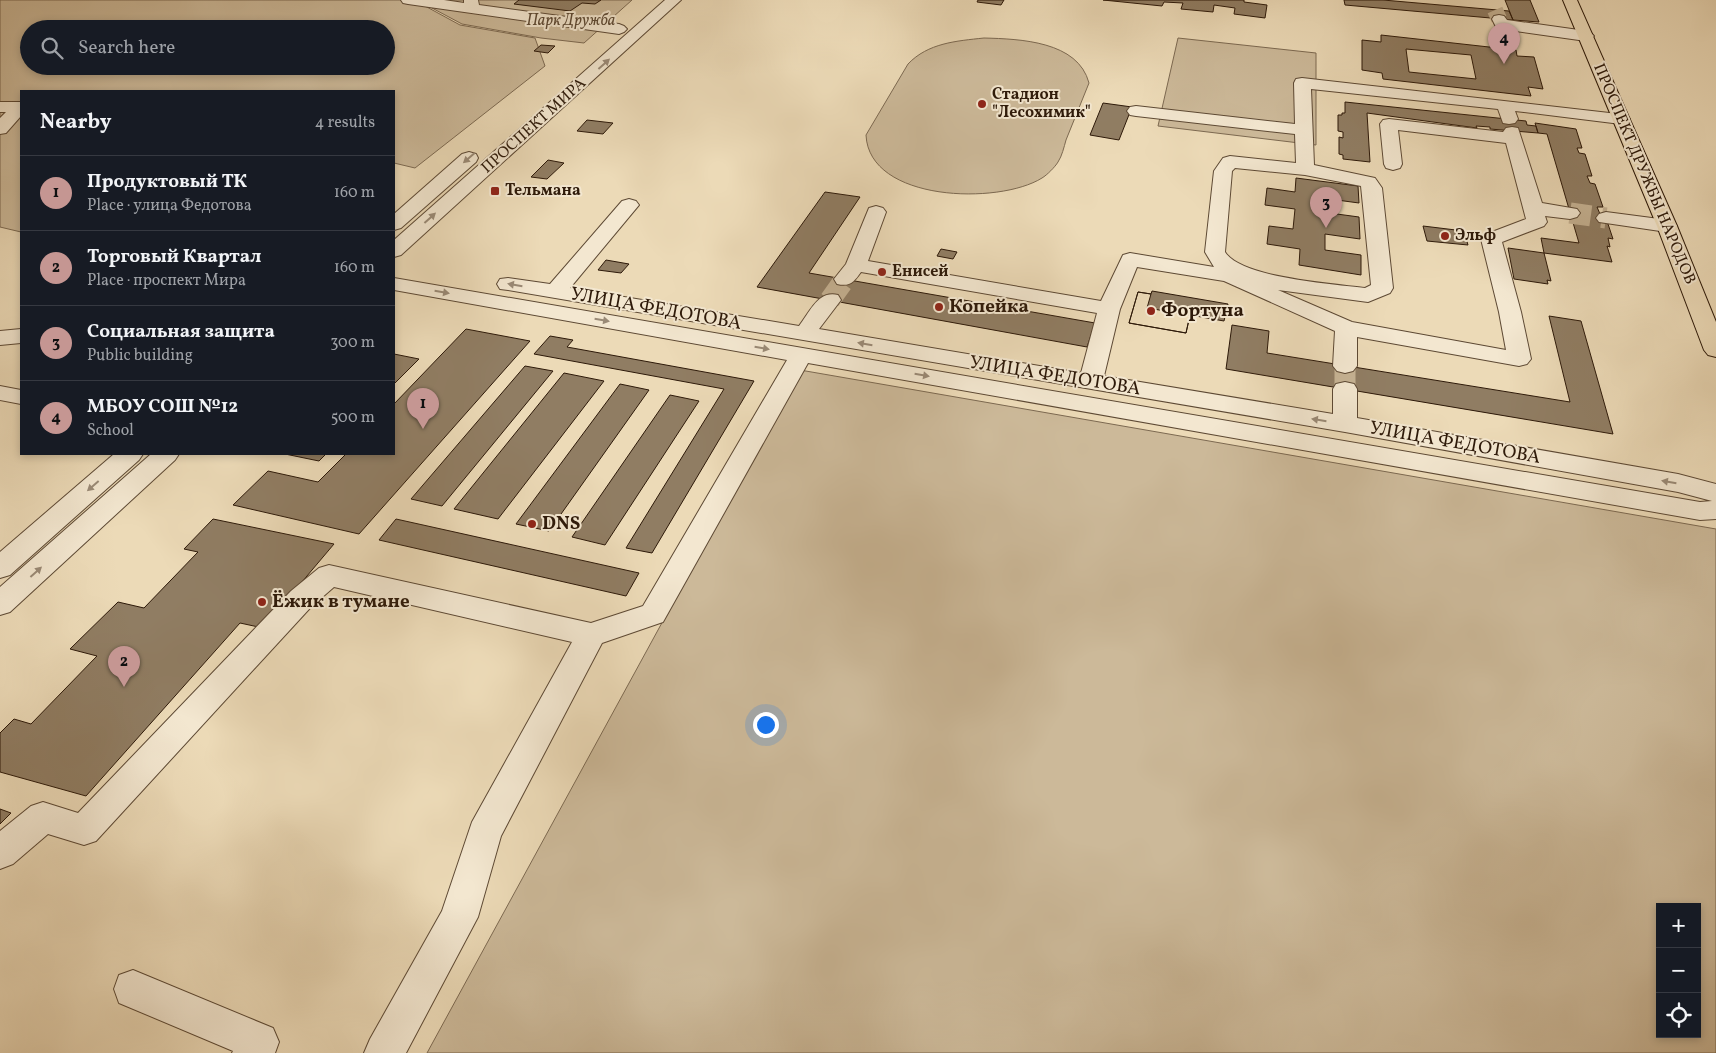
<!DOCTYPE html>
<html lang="en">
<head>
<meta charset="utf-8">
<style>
	body { margin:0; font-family:Vollkorn,serif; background:#20242c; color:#f1f3f6 }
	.controls { position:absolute; right:15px; bottom:15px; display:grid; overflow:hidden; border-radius:0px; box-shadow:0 2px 8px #0003 }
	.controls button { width:45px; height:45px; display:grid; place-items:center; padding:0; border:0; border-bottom:1px solid #363941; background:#171b24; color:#f1f3f6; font:25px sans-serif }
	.you { position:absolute; left:765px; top:724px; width:18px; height:18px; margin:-12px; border:4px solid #fff; border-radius:50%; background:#1a73e8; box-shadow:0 0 0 8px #1a73e833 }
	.badge { display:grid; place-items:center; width:32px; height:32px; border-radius:50%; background:#c59692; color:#111; font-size:16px; font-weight:700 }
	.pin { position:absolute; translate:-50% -41px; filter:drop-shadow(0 1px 2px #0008) }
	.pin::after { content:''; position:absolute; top:26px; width:18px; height:15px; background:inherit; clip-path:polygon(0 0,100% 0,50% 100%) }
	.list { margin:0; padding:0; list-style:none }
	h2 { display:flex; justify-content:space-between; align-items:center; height:65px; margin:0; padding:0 20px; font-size:21px }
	h2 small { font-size:16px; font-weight:400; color:#9ea1a6 }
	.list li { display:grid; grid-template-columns:32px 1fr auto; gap:15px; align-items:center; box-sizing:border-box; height:75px; padding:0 20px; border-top:1px solid #363941 }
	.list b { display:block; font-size:19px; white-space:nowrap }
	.list p { margin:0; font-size:16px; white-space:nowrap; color:#9ea1a6 }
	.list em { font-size:16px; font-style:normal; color:#9ea1a6 }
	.icon { flex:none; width:28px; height:28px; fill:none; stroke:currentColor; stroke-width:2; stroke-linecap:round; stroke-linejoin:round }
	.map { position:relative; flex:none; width:1716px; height:1053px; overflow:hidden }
	.search { position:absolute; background:#171b24; box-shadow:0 2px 8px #0003; left:20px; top:20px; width:375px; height:55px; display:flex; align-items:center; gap:12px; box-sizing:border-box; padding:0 18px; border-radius:28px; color:#9ea1a6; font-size:19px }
	.panel { position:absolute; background:#171b24; box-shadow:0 2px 8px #0003; left:20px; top:90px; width:375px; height:365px; border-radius:0px }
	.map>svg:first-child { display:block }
</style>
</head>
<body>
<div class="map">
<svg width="1716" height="1053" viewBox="0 0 1716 1053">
	<rect width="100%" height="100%" fill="#ecdab7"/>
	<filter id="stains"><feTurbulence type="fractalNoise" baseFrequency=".004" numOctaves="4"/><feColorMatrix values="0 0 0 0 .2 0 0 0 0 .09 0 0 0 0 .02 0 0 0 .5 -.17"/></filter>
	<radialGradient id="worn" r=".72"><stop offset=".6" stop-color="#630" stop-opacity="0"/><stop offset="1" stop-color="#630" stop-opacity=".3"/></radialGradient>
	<path fill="#ccb999" stroke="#7c6951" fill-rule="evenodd" d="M 0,0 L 414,0 L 460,25 L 535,38 L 545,66 L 415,168 L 394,163 L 394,91 L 21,91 L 21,232 L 0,227 ZM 29,29 L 386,29 L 386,66 L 29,66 Z
		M 417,0 L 632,0 L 584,43 L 541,38 L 462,24 Z
		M 984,38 C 1020,39 1078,41 1089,83 C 1081,102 1074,121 1066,140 C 1064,147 1062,156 1058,162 C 1055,167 1047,175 1042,178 C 999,205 869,202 866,135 L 908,64 C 928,43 956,41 984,38 Z
		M 1178,38 L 1316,53 L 1316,145 L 1158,126 Z
		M 800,370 L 1716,529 L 1716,1053 L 427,1053 ZM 1660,907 L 1697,907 L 1697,1034 L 1660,1034 Z"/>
	<path fill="#907d63" stroke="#2d1909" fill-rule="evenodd" d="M 519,0 L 601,0 L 595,4 L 582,3 L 570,11 L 514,4 Z
		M 978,0 L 1004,0 L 1001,5 L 977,2 Z
		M 1103,0 L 1244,0 L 1244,2 L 1267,5 L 1265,18 L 1234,14 L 1235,8 L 1214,5 L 1213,12 L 1181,9 L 1183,3 L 1164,2 L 1162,6 Z
		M 1344,0 L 1383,0 L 1509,11 L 1513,20 L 1345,5 Z
		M 1505,0 L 1530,0 L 1539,22 L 1513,20 Z
		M 1381,35 L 1516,50 L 1517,56 L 1534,57 L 1543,89 L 1528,87 L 1531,96 L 1383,79 L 1382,73 L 1362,70 L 1362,40 L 1381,42 ZM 1406,49 L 1471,55 L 1476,79 L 1409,72 Z
		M 541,45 L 555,46 L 548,53 L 534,51 Z
		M 1345,102 L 1526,121 L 1527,125 L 1536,126 L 1538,133 L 1490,129 L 1490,127 L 1476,126 L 1477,128 L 1367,113 L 1370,162 L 1343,159 L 1343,155 L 1339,154 L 1339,137 L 1343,138 L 1343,132 L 1338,131 L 1338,115 L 1342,115 L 1342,113 L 1345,113 Z
		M 1103,103 L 1132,107 L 1119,140 L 1090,135 Z
		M 587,120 L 613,123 L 603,134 L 577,131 Z
		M 1535,123 L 1576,129 L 1582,148 L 1577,148 L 1579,153 L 1585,154 L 1592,176 L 1587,176 L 1590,183 L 1595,184 L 1603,207 L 1597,207 L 1600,214 L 1605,215 L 1613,239 L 1608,238 L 1610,247 L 1607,246 L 1612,262 L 1544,253 L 1541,238 L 1579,243 L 1547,134 L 1538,133 Z
		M 548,160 L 564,163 L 547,179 L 531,177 Z
		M 1296,178 L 1358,186 L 1359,203 L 1322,198 L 1322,212 L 1359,217 L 1360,239 L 1325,234 L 1325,250 L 1361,255 L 1361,275 L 1299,265 L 1300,249 L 1267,244 L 1269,226 L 1293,229 L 1295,209 L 1265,205 L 1267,188 L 1295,192 Z
		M 825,192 L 860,197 L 809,273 L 1095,323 L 1087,347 L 757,287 Z
		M 1423,226 L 1464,231 L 1468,245 L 1427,241 Z
		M 1508,248 L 1544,253 L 1551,281 L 1547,280 L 1548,284 L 1514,279 Z
		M 941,249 L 957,252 L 953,259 L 937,256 Z
		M 606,260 L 629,264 L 621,273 L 598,270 Z
		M 1152,291 L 1228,304 L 1224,321 L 1190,315 L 1186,333 L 1129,323 L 1138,292 L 1151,294 Z
		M 1138,292 L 1151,294 L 1147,308 L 1190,315 L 1186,333 L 1129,323 Z
		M 1549,316 L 1581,321 L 1613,434 L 1226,369 L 1232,325 L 1269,331 L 1267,353 L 1570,402 Z
		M 466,329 L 530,341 L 359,534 L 233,505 L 268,471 L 318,482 L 346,454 L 394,454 L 394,404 Z
		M 550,336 L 573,340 L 567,347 L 754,381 L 652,553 L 626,548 L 724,389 L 534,354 Z
		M 394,354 L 419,359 L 394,384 Z
		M 525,366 L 553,371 L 442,506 L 411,499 Z
		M 564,373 L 604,381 L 498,519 L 454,509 Z
		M 620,384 L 649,390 L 549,531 L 516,524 Z
		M 670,395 L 699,401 L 605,545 L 572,537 Z
		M 285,454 L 326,454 L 319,461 Z
		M 213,519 L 334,544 L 263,628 L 240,623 L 86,796 L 0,772 L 0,733 L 14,719 L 31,724 L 97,656 L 70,649 L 118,602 L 144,608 L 198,552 L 184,549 Z
		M 396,519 L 639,573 L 626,596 L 379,540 Z
		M 0,809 L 11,813 L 0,824 Z"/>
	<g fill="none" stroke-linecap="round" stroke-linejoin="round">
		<path stroke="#c6b394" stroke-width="16" stroke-dasharray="16 8" stroke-linecap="butt" d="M 1495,10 L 1499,19"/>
		<path stroke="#c6b394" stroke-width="21" stroke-dasharray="21 11" stroke-linecap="butt" d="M 1570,213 L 1606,218
			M 830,300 L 845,279
			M 1345,366 L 1345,389"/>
		<defs>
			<path id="minor" d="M 401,0 L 444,0 L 464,3 L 464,0 L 478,0 L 479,5 L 619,24 L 624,26 L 627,29 L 624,32 L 619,34 L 408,4 L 403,3 Z
				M 665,0 L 681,0 L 401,255 L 394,257 L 394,240 Z
				M 1499,15 L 1504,16 L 1507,20 L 1586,31 L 1591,33 L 1594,36 L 1591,39 L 1586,41 L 1501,29 L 1496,27 L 1492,19 L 1494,16 Z
				M 1302,78 L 1627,115 L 1630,119 L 1627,123 L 1621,124 L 1515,111 L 1518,119 L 1515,123 L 1509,124 L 1503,123 L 1498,109 L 1311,89 L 1314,165 L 1375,178 L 1382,188 L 1393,288 L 1390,293 L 1368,302 L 1278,290 L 1352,322 L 1506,350 L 1499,312 L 1481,239 L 1484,235 L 1526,219 L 1506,143 L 1398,130 L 1402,164 L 1400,168 L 1393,170 L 1386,168 L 1384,164 L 1380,124 L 1383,120 L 1389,119 L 1503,132 L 1506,128 L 1512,127 L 1518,128 L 1542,203 L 1577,209 L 1580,213 L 1577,217 L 1570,219 L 1545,216 L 1547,222 L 1544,226 L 1502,242 L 1521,312 L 1531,359 L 1527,364 L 1519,366 L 1357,337 L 1357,366 L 1353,371 L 1345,373 L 1337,371 L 1333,366 L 1335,331 L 1224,281 L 1137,267 L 1120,309 L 1104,376 L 1333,414 L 1333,389 L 1336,384 L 1345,382 L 1354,384 L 1357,389 L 1357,418 L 1678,474 L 1716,484 L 1716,519 L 1700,520 L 808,363 L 663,622 L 602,643 L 501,836 L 478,917 L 406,1053 L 364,1053 L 370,1039 L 442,911 L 472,822 L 572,642 L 334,587 L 311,607 L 96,841 L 84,845 L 48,834 L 13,864 L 0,869 L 0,831 L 31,806 L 43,802 L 78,813 L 291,591 L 319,568 L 329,565 L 591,623 L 643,606 L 787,360 L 394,290 L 394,278 L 1700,502 L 1712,501 L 1678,492 L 1345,432 L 508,290 L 500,289 L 497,284 L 500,279 L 508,278 L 550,284 L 622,201 L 629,199 L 636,201 L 639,205 L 570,288 L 799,326 C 810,312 818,290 838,295 L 841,300 L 819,329 L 1081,373 L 1097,313 L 861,272 C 854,282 850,287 837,284 L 834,279 L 846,264 L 869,208 L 876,206 L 883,208 L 886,212 L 868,261 L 1101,301 L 1123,255 L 1130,253 L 1214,267 L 1205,252 L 1214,171 L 1223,158 L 1230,156 L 1296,163 L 1295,134 L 1136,116 L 1130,115 L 1127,111 L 1130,107 L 1136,106 L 1295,124 L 1294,83 L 1296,79 ZM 1235,168 L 1305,175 L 1361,186 L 1371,285 L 1365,288 C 1334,284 1241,278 1225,252 L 1232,171 Z
				M 0,102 L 21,102 L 21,116 L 6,133 L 0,134 L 0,118 L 6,112 L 0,112 Z
				M 469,152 L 476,154 L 478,158 L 476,162 L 401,228 L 394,230 L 394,214 L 462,154 Z
				M 1606,212 L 1667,220 L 1674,222 L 1677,226 L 1674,230 L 1667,232 L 1599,222 L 1596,218 L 1599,214 Z
				M 21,329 L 21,343 L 0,345 L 0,331 Z
				M 0,386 L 21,390 L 21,404 L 0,400 Z
				M 114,454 L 143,454 L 139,460 L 10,575 L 0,578 L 0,552 Z
				M 151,454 L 179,454 L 175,460 L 10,612 L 0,615 L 0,587 Z
				M 133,970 L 273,1028 L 279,1042 L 275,1053 L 232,1053 L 233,1051 L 119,1003 L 114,989 L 119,975 Z"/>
			<path id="major" d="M 1563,0 L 1577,0 L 1677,226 L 1716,322 L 1716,357 L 1708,355 L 1704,350 L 1657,226 Z"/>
		</defs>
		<use href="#minor" stroke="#5d4934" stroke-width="2"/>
		<use href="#major" stroke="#2d1909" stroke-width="2"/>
		<use href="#minor" fill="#f3e7d0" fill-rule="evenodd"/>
		<use href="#major" fill="#ecdab7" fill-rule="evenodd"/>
	</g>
	<defs><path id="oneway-solid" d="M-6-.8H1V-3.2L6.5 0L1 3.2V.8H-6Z" transform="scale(1.25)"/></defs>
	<g fill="#9a8a76">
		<use href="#oneway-solid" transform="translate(604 64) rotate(-42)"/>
		<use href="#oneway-solid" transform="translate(469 158) rotate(139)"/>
		<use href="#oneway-solid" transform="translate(430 218) rotate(-42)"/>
		<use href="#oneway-solid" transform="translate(515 285) rotate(-170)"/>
		<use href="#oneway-solid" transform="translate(442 292) rotate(10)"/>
		<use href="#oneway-solid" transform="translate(602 320) rotate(10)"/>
		<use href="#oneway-solid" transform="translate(865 344) rotate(-170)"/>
		<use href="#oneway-solid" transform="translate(762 348) rotate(10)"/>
		<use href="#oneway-solid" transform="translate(922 375) rotate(10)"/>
		<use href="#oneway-solid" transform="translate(1319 420) rotate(-171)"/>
		<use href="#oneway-solid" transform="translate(1669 482) rotate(-170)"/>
		<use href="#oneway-solid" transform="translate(93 486) rotate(139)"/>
		<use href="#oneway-solid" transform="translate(36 572) rotate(-42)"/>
	</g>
	<g fill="#8f2418" stroke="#f3e7d0" stroke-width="2">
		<circle cx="982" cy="104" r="5"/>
		<rect x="490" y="186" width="10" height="10" rx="2.5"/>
		<circle cx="1445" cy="236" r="5"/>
		<circle cx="882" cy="272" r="5"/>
		<circle cx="939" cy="307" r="5"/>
		<circle cx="1151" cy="311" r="5"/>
		<circle cx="532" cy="524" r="5"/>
		<circle cx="262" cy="602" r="5"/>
	</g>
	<g text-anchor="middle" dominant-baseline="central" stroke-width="4" stroke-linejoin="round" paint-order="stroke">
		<g font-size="16" font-style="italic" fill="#5d4934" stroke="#f3e7d0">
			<text x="571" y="21">Парк Дружба</text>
		</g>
		<g font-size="16" font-weight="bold" fill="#2d1909" stroke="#f3e7d0" text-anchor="start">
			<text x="992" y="95">Стадион<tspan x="992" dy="18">"Лесохимик"</tspan></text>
			<text x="505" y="191">Тельмана</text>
			<text x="1455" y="236">Эльф</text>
			<text x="892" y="272">Енисей</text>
		</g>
		<g font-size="16" fill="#2d1909" stroke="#f3e7d0">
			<text transform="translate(534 126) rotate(-42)">ПРОСПЕКТ МИРА</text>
			<text transform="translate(1644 174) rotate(67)">ПРОСПЕКТ ДРУЖБЫ НАРОДОВ</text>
		</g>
		<g font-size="19" font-weight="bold" fill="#2d1909" stroke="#f3e7d0" text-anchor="start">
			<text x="949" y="307">Копейка</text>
			<text x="1161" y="311">Фортуна</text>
			<text x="542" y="524">DNS</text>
			<text x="272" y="602">Ёжик в тумане</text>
		</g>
		<g font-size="19" fill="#2d1909" stroke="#f3e7d0">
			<text transform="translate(656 309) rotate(10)">УЛИЦА ФЕДОТОВА</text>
			<text transform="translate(1055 376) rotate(9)">УЛИЦА ФЕДОТОВА</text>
			<text transform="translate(1455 443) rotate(10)">УЛИЦА ФЕДОТОВА</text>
		</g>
	</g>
	<rect width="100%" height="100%" filter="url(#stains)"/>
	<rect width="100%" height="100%" fill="url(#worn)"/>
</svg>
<div class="controls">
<button>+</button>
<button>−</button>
<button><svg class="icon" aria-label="locate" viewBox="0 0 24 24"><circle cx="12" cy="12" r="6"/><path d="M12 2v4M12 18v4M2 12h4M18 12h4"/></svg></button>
</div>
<div class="you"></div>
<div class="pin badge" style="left:423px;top:429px">1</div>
<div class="pin badge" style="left:124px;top:687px">2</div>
<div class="pin badge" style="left:1326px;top:228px">3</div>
<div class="pin badge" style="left:1504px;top:64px">4</div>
<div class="search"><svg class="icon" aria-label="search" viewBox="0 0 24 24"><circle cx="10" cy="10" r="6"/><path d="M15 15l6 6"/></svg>Search here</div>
<section class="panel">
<h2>Nearby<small>4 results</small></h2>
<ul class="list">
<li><span class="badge">1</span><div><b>Продуктовый ТК</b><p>Place · улица Федотова</p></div><em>160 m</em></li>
<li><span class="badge">2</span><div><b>Торговый Квартал</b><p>Place · проспект Мира</p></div><em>160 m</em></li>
<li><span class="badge">3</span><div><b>Социальная защита</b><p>Public building</p></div><em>300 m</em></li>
<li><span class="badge">4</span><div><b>МБОУ СОШ №12</b><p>School</p></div><em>500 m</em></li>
</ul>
</section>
</div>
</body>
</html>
